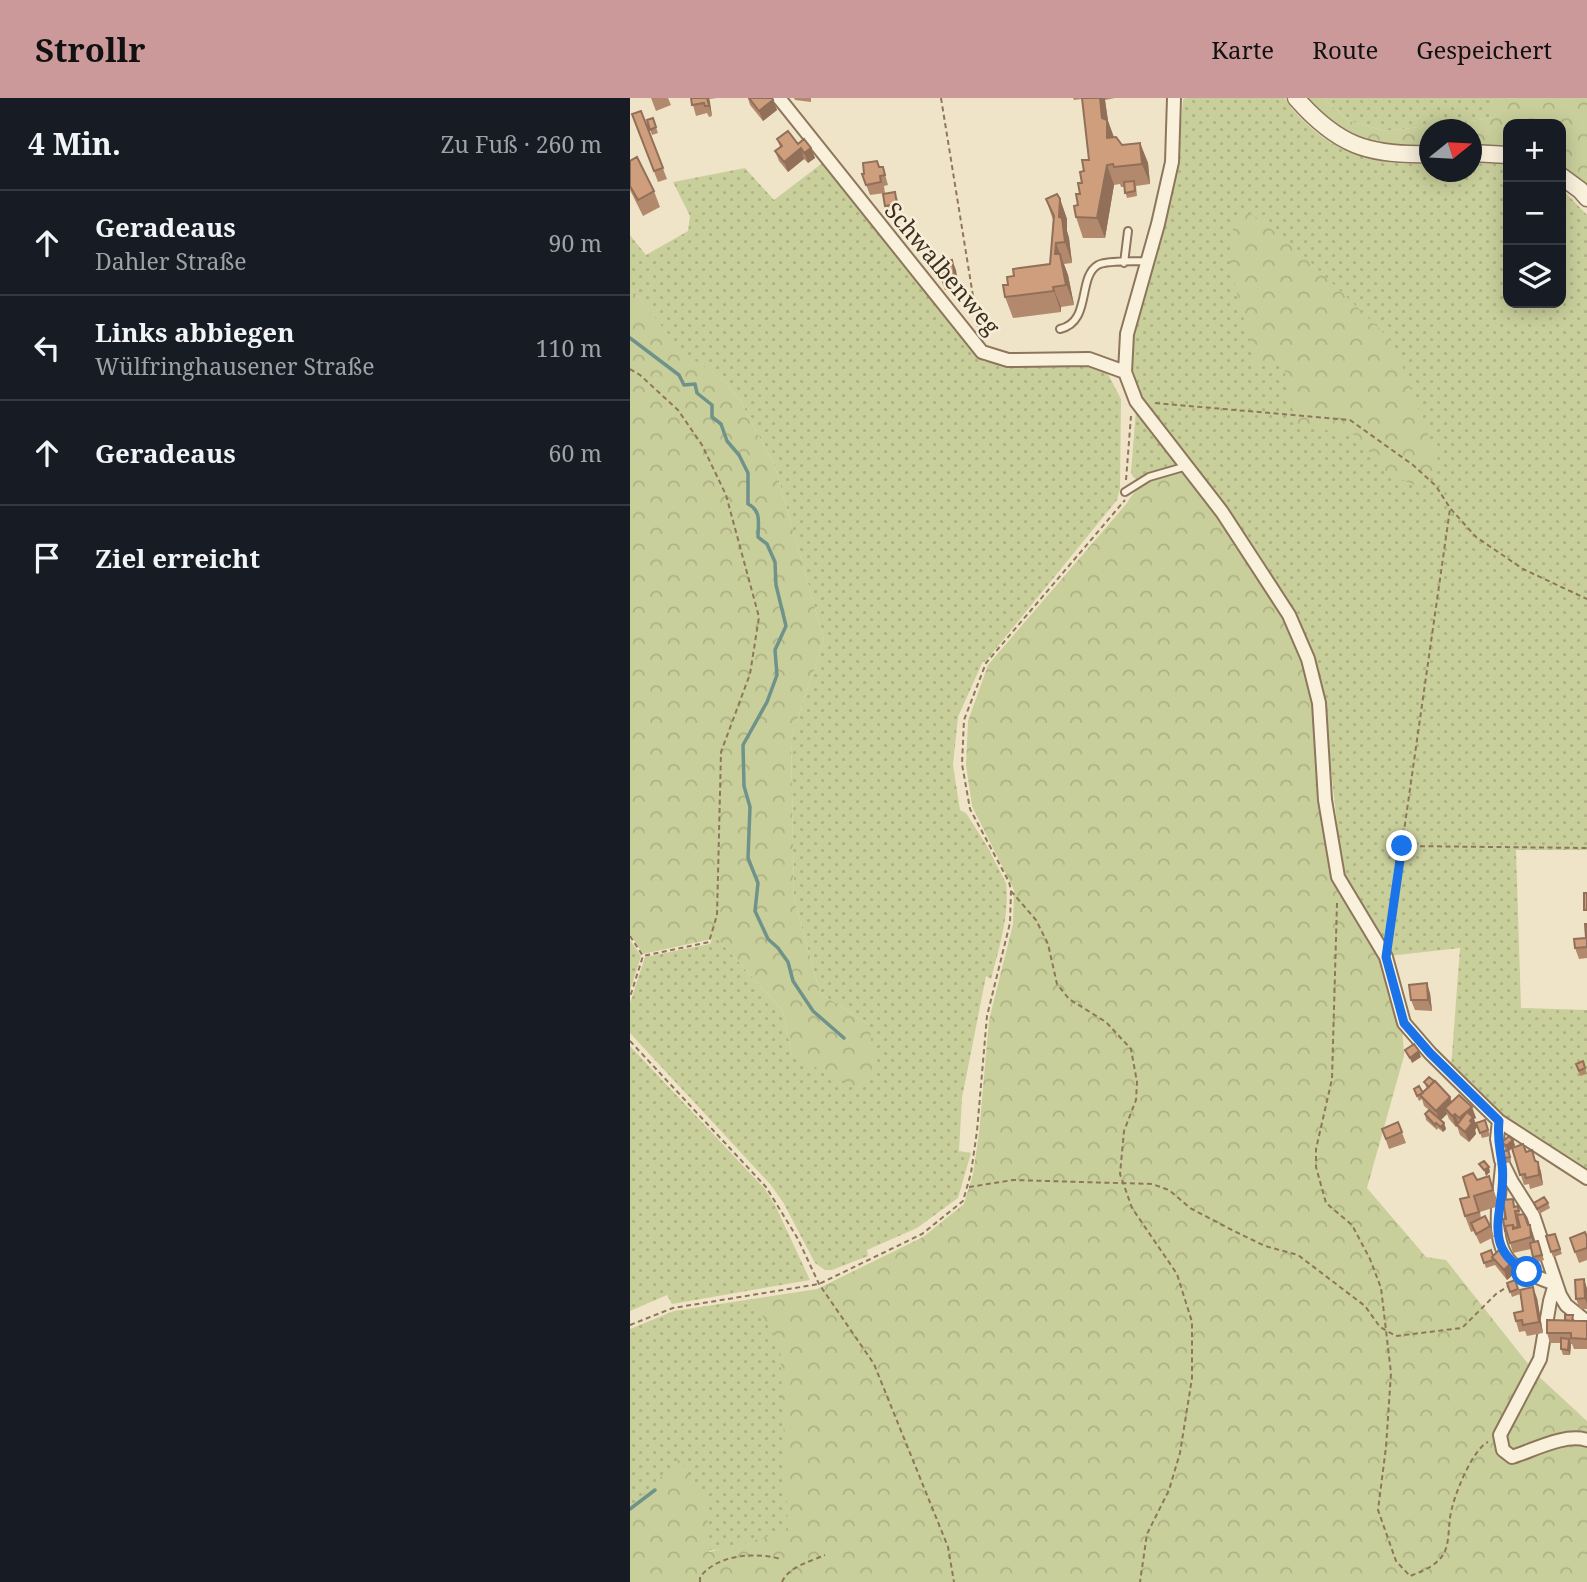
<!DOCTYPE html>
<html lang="de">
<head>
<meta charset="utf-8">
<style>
	body { margin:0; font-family:"Noto Serif",serif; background:#20242c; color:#f1f3f6 }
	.controls { position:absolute; right:21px; top:21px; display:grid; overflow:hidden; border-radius:14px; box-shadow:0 4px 18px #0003 }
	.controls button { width:63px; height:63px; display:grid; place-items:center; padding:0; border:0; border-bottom:2px solid #363941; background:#171b24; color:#f1f3f6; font:35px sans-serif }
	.compass { position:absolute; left:789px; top:21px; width:63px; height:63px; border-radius:50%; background:#171b24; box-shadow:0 4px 18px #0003; rotate:72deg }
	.stop { position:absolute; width:21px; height:21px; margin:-16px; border:5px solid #1a73e8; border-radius:50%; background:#fff }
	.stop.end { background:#1a73e8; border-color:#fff; box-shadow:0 2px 7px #0008 }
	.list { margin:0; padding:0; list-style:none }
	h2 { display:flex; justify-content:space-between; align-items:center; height:91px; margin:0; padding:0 28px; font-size:30px }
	h2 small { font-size:23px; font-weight:400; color:#9ea1a6 }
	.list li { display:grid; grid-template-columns:46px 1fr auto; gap:21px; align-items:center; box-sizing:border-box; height:105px; padding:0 28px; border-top:2px solid #363941 }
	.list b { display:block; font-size:26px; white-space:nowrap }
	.list p { margin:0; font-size:23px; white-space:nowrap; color:#9ea1a6 }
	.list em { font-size:23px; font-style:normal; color:#9ea1a6 }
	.icon { flex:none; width:38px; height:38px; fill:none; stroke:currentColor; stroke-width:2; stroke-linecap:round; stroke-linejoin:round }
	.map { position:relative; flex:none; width:957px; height:1484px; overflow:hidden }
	header { display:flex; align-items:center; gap:42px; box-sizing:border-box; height:98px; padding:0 35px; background:#cc999b; color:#111 }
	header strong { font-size:33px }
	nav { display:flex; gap:38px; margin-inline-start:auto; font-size:24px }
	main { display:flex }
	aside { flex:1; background:#171b24 }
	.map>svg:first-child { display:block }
</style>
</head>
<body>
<header>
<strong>Strollr</strong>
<nav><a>Karte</a><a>Route</a><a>Gespeichert</a></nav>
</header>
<main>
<aside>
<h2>4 Min.<small>Zu Fuß · 260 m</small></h2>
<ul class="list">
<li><svg class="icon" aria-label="ahead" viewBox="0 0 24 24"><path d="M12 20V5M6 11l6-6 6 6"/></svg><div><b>Geradeaus</b><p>Dahler Straße</p></div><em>90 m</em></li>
<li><svg class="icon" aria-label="left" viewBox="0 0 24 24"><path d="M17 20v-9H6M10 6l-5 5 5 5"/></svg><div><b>Links abbiegen</b><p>Wülfringhausener Straße</p></div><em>110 m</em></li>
<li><svg class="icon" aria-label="ahead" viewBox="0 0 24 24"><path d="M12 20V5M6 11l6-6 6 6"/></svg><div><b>Geradeaus</b></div><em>60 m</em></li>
<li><svg class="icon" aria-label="arrive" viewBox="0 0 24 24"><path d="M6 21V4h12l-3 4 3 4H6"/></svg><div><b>Ziel erreicht</b></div></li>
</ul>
</aside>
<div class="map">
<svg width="957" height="1484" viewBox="0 0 957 1484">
	<defs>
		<pattern id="grass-dots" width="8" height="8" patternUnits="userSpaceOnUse" patternTransform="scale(1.75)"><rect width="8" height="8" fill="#c9cf9b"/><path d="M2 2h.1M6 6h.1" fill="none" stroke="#aeb285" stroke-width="1.8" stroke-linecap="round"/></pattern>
		<pattern id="forest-crowns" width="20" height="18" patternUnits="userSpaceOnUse" patternTransform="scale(1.75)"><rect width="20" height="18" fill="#c9cf9b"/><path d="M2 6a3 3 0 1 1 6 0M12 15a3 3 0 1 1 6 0" fill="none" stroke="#aeb285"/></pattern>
	</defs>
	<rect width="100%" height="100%" fill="#f0e4c8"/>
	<path fill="url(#grass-dots)" d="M 556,0 L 655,0 C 660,10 668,17 676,25 C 710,59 753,67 799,66 L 800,74 L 842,74 L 842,65 L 878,66 L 878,205 L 931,205 L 931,90 L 957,117 L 957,752 L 886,752 L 891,910 L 957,912 L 957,1074 L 875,1018 L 821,970 L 830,850 L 758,858 L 712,771 L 695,618 L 681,551 L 650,492 L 598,415 L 523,318 L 511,298 L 503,273 L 500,249 L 533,126 L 550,37 L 553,1 Z
		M 693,0 L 862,0 L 865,20 L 756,33 L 719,23 Z
		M 195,63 L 354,264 L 458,264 L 478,276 L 491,301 L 490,391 L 487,402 L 355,564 L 353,563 L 328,619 L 323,667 L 330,712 L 336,715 L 357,748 L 376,785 C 380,817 369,850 361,881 L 356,878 L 332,1000 L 329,1053 L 341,1055 L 328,1100 L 287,1130 L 237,1152 L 238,1158 L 202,1172 L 195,1172 L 185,1165 L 153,1104 L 140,1086 L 0,935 L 0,905 L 15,859 L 80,846 L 82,841 L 87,840 L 153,913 L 162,958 L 239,927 L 190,895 L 164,801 L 161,640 L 194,542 L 145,369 L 110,302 L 94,283 L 52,254 L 0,189 L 0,137 L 16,157 L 58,133 L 60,118 L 43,84 L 115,70 L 144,102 Z
		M 506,312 L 549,365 L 516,377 L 509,383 L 503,379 L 501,374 Z
		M 0,842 L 11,858 L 0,893 Z
		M 0,948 L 135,1091 L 145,1107 L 180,1182 L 42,1206 L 37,1197 L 0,1213 Z
		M 122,1201 L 155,1219 L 161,1391 L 157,1445 L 0,1460 L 0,1231 L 44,1213 Z"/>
	<path fill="url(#forest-crowns)" d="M 674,0 L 693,0 L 719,23 L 756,33 L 864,20 L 862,0 L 957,0 L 957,92 L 931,72 L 931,26 L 878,26 L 878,53 L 842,52 L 842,32 L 800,32 L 799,52 L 776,52 L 716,38 Z
		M 620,115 L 666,150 L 763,244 L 810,368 L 790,389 L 758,376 L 725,337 L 666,327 L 653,266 L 625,264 L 599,164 L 604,123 Z
		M 0,189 L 52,253 L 94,283 L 110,302 L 145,369 L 194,542 L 161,640 L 164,801 L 190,895 L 239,927 L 246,978 L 226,989 L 162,958 L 153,913 L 87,840 L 13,856 L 0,836 Z
		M 554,372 L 589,416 L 657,521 L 675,564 L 685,605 L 706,779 L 754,859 L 772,926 L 774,958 L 737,1090 L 796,1159 L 816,1162 L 903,1272 L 869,1337 L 882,1359 L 936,1343 L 957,1344 L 957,1484 L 0,1484 L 0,1409 L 49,1361 L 77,1406 L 79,1454 L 158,1433 L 150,1247 L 122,1201 L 187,1191 L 293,1139 L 334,1106 L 343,1076 L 349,1035 L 359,922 L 383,826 L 384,792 L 342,708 L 336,667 L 338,623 L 358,567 L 497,405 C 508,384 532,376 554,372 Z
		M 905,1275 L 957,1323 L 957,1341 L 883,1357 L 872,1337 Z"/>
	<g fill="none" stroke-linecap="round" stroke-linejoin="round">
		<path stroke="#6f938a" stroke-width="3.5" d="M 0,240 L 49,277 L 54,287 L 65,286 L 67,295 L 82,307 L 82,319 L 91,326 L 97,343 L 109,357 L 118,375 L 118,406 C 132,413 128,425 128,439 L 137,446 L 145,464 L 146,487 L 156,528 L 145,552 L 147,577 L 137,604 L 113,647 L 114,688 L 120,709 L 118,760 L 128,785 L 125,813 L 138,841 L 148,850 L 158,864 L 163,883 L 183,913 L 214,940
			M 0,1411 L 25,1392"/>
		<defs>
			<path id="service" d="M 494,165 L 498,133
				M 430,231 C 462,224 447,179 468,167 C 477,162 506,164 518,163
				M 495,394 L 519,379 L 557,368"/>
			<path id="minor" d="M 149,0 L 352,254 L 378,262 L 459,261 L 495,274
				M 544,0 L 542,64 L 528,126 L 497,236 L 495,274 L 506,303 L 592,414 L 659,517 L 678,561 L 689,605 L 695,702 L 708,779 L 756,859 L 774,925 L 800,955 L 869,1023 L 957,1080
				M 869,1023 L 867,1041 L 871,1062 L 882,1084 L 903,1117 L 930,1197 L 936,1207 L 957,1224
				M 872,1068 C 870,1097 858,1148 885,1168 C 897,1176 912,1181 925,1186
				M 925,1186 L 920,1203 L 910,1261 L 870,1337 L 873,1352 L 882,1359 C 904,1352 935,1335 957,1342"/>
			<path id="tertiary" d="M 666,0 C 707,47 738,58 800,56
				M 842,55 L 878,57
				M 931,78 L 950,92 L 957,100"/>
		</defs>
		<use href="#service" stroke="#8d765c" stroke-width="10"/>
		<use href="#minor" stroke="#8d765c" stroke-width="16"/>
		<use href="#tertiary" stroke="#8d765c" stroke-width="19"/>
		<path stroke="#8d765c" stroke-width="2" stroke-dasharray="5 3.5" stroke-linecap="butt" d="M 311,0 L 348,229
			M 0,271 L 10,277 L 48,312 L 72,347 L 96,397 L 129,519 L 120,576 L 91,654 L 87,817 L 79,844 L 13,858
			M 525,305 L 720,322 L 783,367 L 806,388 L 820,410 L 846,439 L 893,471 L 957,501
			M 496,382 L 501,318
			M 773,748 L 957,750
			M 381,793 L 406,822 L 418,846 L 427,886 L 439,901 L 476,924 L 501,951 L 507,984 L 506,1002 L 494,1033 L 490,1076 L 502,1110 L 547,1176 L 562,1224 L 562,1280 L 550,1355 L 539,1392 L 517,1436 L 510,1484
			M 707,805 L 702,981 L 686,1051 L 686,1069 L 696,1105 L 722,1127 L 740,1161 L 751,1190 L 761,1275 L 756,1349 L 748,1412 L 766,1463 L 780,1478 C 793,1473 809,1467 815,1453 C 820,1441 818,1423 822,1410 C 826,1393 843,1351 858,1344
			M 0,838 L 13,858 L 0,899
			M 759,838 L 820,411
			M 0,943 L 136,1089 L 168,1141 L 189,1186 L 244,1266 L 318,1449 L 324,1484
			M 339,1089 L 383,1082 L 522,1086 L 539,1092 L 560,1110 L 604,1133 L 635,1148 L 668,1157 L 735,1208 L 750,1229 L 766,1238 L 832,1230 L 866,1196 L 880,1187
			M 0,1227 L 43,1210 L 189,1186 L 292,1136 L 333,1103 L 341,1075 L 347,1033 L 357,918 L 380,825 L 381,792 L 379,784 L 340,711 L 332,666 L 334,622 L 356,565 L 495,402
			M 70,1484 L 70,1479 C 88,1456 125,1454 151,1461
			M 152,1484 C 159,1468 180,1464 195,1457"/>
		<use href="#service" stroke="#faf1dc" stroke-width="6"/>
		<use href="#minor" stroke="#faf1dc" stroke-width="12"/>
		<use href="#tertiary" stroke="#faf1dc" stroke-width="16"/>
	</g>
	<path fill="#b2896c" d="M 21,0 L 38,0 L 41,7 L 26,13 Z
		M 61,0 L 87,0 L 79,1 L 82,18 L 79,19 L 77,15 L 66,18 Z
		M 118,0 L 142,0 L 147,12 L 133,23 L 120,7 Z
		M 164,0 L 181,0 L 181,4 L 165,2 Z
		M 443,0 L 485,0 L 475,2 L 478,23 L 484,40 L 492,47 L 510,45 L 518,65 L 520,86 L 506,88 L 507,98 L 497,100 L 494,89 L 491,89 L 490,86 L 484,87 L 475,140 L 453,140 L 446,119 L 454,73 L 459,62 L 452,1 L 444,2 Z
		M 11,13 L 37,81 L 28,84 L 2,16 Z
		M 23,20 L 28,35 L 22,37 L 17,22 Z
		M 147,41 L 181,50 L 185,60 L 178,65 L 174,61 L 158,74 L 149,63 L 145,53 L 150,49 Z
		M 0,63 L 24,93 L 30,109 L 13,118 L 0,92 Z
		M 247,63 L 250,69 L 253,69 L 258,87 L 254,88 L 255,95 L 240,97 L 232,76 L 234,76 Z
		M 267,99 L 269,111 L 257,113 L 255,108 Z
		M 416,101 L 430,101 L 437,121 L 437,133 L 439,140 L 442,165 L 434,166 L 438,177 L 444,207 L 431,209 L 431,214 L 383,220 L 375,199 L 384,178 L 420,166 L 423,122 Z
		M 326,172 L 328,190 L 315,192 L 311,182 Z
		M 957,826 L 957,860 L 949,861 L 945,850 L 956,840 Z
		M 800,895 L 802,913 L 785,912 L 781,902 Z
		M 953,963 L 957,976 L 950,978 L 946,966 Z
		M 794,984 L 820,999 L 822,1004 L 842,1009 L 846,1020 L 844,1021 L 847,1029 L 845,1032 L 846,1036 L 839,1044 L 830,1037 L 827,1028 L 826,1029 L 819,1021 L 817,1016 L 810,1022 L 814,1025 L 816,1031 L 813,1034 L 808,1030 L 807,1032 L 796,1022 L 795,1016 L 799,1012 L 794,1008 L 792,1001 L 789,1003 L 784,991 L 793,995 L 797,991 Z
		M 855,1022 L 860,1038 L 852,1040 L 846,1025 Z
		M 768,1024 L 776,1045 L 759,1051 L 752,1031 Z
		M 883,1042 L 885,1047 L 883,1050 L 896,1054 L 908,1064 L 911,1074 L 913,1087 L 900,1091 L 899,1086 L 894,1087 L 882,1050 L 879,1053 L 881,1064 L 876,1065 L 872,1054 L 877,1053 L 874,1049 L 872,1044 Z
		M 859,1078 L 869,1108 L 850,1114 L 851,1120 L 860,1128 L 864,1139 L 850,1146 L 844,1133 L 841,1134 L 835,1118 L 839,1099 L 847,1082 Z
		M 904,1105 L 918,1105 L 920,1110 L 909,1116 Z
		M 885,1108 L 888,1108 L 890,1117 L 898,1127 L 900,1127 L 903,1137 L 904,1144 L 910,1148 L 914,1162 L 905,1165 L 901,1151 L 883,1155 L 878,1138 L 877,1139 L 875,1133 L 876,1121 Z
		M 925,1136 L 932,1156 L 923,1159 L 916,1138 Z
		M 957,1139 L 957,1162 L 949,1165 L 945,1154 Z
		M 851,1156 L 863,1158 L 882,1164 L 886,1174 L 877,1182 L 865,1167 L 856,1170 Z
		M 954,1181 L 957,1191 L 957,1211 L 950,1211 L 946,1201 Z
		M 885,1182 L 890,1196 L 882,1199 L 877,1185 Z
		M 907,1200 L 913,1235 L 897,1238 L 895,1233 L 889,1234 L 886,1223 L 893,1213 Z
		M 945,1223 L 957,1223 L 957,1251 L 944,1251 L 942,1246 L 941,1246 L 940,1257 L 933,1257 L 931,1251 L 931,1245 L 920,1245 L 917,1235 Z"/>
	<path fill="#916f58" d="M 77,0 L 79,0 L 80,4 L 82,18 L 79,8 Z
		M 470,0 L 475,0 L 475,2 L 478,23 L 485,42 L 477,40 L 472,20 Z
		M 143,2 L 147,12 L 133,23 L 129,13 Z
		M 510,45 L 518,65 L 520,86 L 512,66 Z
		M 171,50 L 174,61 L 158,74 L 154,64 Z
		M 181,50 L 185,60 L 178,65 L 174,55 Z
		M 477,67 L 484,87 L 475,140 L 467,120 Z
		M 430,101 L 437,121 L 437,133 L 439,140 L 442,165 L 435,144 L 429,119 Z
		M 426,145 L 438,177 L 444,207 L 425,156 Z
		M 322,162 L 326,172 L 328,190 L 325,179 Z
		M 423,189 L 431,209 L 431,214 L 424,193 Z
		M 797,885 L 800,895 L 802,913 L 798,902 Z
		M 789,953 L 791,959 L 782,965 L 780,960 Z
		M 820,999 L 823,1009 L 815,1010 L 817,1016 L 810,1023 L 806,1013 Z
		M 842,1009 L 846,1020 L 844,1021 L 847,1029 L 845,1032 L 846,1036 L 839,1044 L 829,1020 Z
		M 825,1016 L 829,1026 L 826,1029 L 822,1018 Z
		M 814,1025 L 816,1031 L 813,1034 L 811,1029 Z
		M 883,1042 L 885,1047 L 879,1053 L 881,1064 L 876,1048 Z
		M 908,1064 L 911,1074 L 913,1087 L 909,1077 Z
		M 859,1069 L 860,1074 L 856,1078 L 854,1072 Z
		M 900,1127 L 903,1137 L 905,1150 L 901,1139 Z
		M 882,1164 L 886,1174 L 877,1182 L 874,1172 Z
		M 954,1181 L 957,1191 L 957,1206 L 955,1200 Z
		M 903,1189 L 907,1200 L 913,1235 L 909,1224 Z
		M 939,1241 L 941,1246 L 940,1257 L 938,1252 Z"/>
	<path fill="#cf9f7d" stroke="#916f58" stroke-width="2" d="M 61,0 L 77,0 L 79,8 L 75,8 L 74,5 L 62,7 Z
		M 119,0 L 142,0 L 143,2 L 129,13 Z
		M 452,0 L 470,0 L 472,20 L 477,22 L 477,40 L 486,39 L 492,47 L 510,45 L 512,66 L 484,69 L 483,66 L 477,67 L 467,120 L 446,119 L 444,108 L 448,107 L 446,96 L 450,96 L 448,85 L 452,85 L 450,74 L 454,73 L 452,62 L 459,62 Z
		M 11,13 L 33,70 L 24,73 L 2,16 Z
		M 23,20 L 26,29 L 20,32 L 17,22 Z
		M 158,33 L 168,46 L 174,41 L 181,50 L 174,55 L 171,50 L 154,64 L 145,53 L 152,48 L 147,41 Z
		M 7,59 L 24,93 L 8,102 L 0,88 L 0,63 Z
		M 247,63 L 249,69 L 253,69 L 255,77 L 250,78 L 251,84 L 236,87 L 232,76 L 234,76 L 233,65 Z
		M 504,83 L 505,93 L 495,95 L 494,84 Z
		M 265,94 L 267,106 L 255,108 L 253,96 Z
		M 427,96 L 430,101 L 429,119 L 432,120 L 435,144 L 426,145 L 425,156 L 430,156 L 436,187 L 423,189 L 424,193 L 375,199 L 373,187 L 378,187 L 377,179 L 384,178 L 383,171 L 420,166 L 424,118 L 416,101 Z
		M 322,162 L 325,179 L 311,182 L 308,164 Z
		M 954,795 L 957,795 L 957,812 L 954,812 Z
		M 955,826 L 957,826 L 957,849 L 945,850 L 944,841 L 956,840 Z
		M 797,885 L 798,902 L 781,902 L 779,887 Z
		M 784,946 L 789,953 L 780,960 L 775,952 Z
		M 953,963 L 955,970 L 949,973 L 946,966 Z
		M 799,979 L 804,983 L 799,989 L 794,984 Z
		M 805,983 L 820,999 L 806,1013 L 790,997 Z
		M 789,988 L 793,995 L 787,998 L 784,991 Z
		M 829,997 L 842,1009 L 829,1020 L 825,1016 L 822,1018 L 815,1010 Z
		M 799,1012 L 814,1025 L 811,1029 L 806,1025 L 805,1027 L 795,1016 Z
		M 837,1014 L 843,1019 L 840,1023 L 842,1025 L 835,1034 L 827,1027 Z
		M 855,1022 L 858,1032 L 850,1035 L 846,1025 Z
		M 768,1024 L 772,1034 L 756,1041 L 752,1031 Z
		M 879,1038 L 883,1042 L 876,1048 L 872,1044 Z
		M 893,1046 L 896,1054 L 902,1052 L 905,1063 L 908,1064 L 909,1077 L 896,1080 L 895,1076 L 890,1077 L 882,1050 Z
		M 878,1052 L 880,1059 L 874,1060 L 872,1054 Z
		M 854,1063 L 859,1069 L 854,1072 L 849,1066 Z
		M 843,1075 L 847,1082 L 859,1078 L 863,1092 L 844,1098 L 849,1114 L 835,1118 L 830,1101 L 839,1099 L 833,1079 Z
		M 914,1099 L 918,1105 L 907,1111 L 904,1105 Z
		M 883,1101 L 884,1109 L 888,1108 L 889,1113 L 885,1113 L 888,1129 L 884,1130 L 883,1127 L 875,1128 L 876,1133 L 875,1133 L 873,1121 L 876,1121 L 873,1102 Z
		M 894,1116 L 898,1127 L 900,1127 L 901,1139 L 880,1145 L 875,1128 L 883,1127 L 883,1131 L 890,1129 L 887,1117 Z
		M 855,1118 L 860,1128 L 846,1136 L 841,1125 Z
		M 955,1134 L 957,1139 L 957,1150 L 945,1154 L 940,1140 Z
		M 925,1136 L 930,1151 L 921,1154 L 916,1138 Z
		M 908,1143 L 912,1157 L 903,1159 L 900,1145 Z
		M 870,1151 L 882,1164 L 874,1172 L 862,1159 Z
		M 861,1152 L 863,1158 L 862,1159 L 863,1162 L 854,1165 L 851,1156 Z
		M 954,1181 L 955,1200 L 946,1201 L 945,1182 Z
		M 885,1182 L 888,1191 L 880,1194 L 877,1185 Z
		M 903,1189 L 909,1224 L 893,1227 L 892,1222 L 886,1223 L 884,1215 L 893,1213 L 890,1192 Z
		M 935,1217 L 943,1217 L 942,1223 L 935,1222 Z
		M 917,1222 L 957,1223 L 957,1241 L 941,1240 L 941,1235 L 917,1235 Z
		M 931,1240 L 939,1241 L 938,1252 L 931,1251 Z"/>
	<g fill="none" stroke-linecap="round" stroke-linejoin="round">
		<path stroke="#1a73e8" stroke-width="9" d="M 772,748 L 756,859 L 774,925 L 800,955 L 869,1023 C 867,1042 870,1049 872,1066 C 878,1109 847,1147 897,1174"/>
	</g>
	<g text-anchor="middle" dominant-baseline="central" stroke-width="5" stroke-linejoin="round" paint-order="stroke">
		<g font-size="23" fill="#3d2e20" stroke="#f7eed8">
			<text transform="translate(313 170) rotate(50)">Schwalbenweg</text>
		</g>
	</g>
</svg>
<div class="controls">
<button>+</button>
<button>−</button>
<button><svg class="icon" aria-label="layers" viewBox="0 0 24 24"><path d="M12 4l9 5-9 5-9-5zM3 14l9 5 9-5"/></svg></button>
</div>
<svg class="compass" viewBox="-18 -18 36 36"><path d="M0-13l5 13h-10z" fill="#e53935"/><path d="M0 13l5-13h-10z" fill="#9ea1a6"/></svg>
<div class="stop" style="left:897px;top:1174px"></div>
<div class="stop end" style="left:772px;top:748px"></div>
</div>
</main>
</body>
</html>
